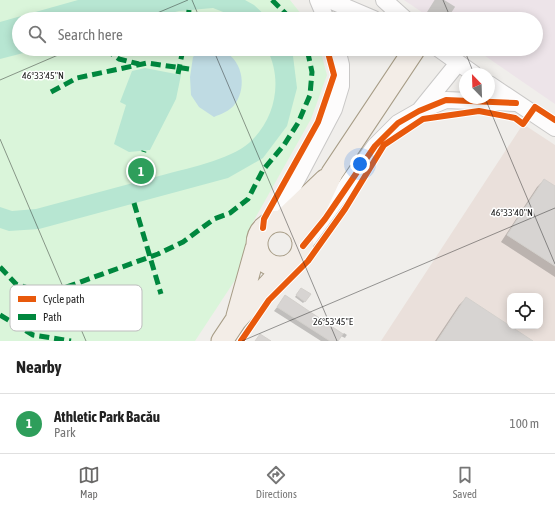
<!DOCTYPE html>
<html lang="en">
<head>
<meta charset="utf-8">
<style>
	body { margin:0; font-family:"Asap Condensed",sans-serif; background:#f6f6f6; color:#222 }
	.controls { position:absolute; right:12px; bottom:12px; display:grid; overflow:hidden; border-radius:8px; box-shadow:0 2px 10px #0003 }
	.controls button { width:36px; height:36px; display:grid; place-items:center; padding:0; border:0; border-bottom:1px solid #e0e0e0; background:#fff; color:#222; font:20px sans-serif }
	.compass { position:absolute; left:459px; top:68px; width:36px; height:36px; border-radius:50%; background:#fff; box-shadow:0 2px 10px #0003; rotate:337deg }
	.you { position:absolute; left:360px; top:164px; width:14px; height:14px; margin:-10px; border:3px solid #fff; border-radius:50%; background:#1a73e8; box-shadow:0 0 0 6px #1a73e833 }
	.badge { display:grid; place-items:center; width:26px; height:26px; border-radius:50%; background:#6a6968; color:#fff; font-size:13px; font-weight:700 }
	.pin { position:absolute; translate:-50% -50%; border:2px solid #fff; box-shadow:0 1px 4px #0006 }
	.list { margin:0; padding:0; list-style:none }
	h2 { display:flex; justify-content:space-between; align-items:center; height:52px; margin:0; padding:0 16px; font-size:17px }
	h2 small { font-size:13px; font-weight:400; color:#767676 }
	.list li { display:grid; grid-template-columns:26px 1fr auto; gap:12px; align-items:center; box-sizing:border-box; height:60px; padding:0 16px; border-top:1px solid #e0e0e0 }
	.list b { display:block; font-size:15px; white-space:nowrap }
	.list p { margin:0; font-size:13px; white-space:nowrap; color:#767676 }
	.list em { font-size:13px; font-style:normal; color:#767676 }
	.icon { flex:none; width:22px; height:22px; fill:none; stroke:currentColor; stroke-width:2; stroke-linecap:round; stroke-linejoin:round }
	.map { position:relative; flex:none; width:555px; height:341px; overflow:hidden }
	.search { position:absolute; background:#fff; box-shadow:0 2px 10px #0003; left:12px; right:12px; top:12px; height:44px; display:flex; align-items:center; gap:10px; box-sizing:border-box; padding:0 14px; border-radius:22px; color:#767676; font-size:15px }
	.sheet { height:112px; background:#fff }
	nav { display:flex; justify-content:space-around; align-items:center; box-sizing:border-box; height:56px; border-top:1px solid #e0e0e0; background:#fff; font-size:11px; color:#767676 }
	nav a { display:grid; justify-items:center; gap:2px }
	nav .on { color:#6a6968 }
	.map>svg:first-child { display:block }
</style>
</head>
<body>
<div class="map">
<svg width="555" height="341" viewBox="0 0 555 341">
	<rect width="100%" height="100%" fill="#f0eeeb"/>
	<path fill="#ede4e9" d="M 404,0 L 555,0 L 555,104 L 475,49 L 536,49 L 536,19 L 432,19 Z"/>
	<path fill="#eae0db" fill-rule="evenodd" d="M 523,124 L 555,145 L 555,341 L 381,341 ZM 510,296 L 540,296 L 540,326 L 510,326 Z"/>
	<path fill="#daf5da" d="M 0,0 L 290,0 L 305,19 L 19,19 L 19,49 L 320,49 L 327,75 L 311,119 L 253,222 L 247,241 L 243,268 L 195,341 L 0,341 Z"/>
	<path fill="#b7e6d2" d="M 78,0 L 245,0 L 254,5 L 269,19 L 241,19 L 213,8 L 179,11 L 148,19 L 19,19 L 19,49 L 39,49 L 0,59 L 0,22 Z
		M 267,49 L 289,49 L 293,56 L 297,88 L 287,126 L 263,158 L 228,178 L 39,229 L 9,231 L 0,228 L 0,207 L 12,211 L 36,209 C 77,198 118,187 159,176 C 184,169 230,160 249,143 C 276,119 283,80 267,49 Z
		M 145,68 L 181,75 L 176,99 L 150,150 L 129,152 L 114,144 L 126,105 L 120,102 L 132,71 Z"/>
	<path fill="#bfdbe3" d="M 201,49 C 207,49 214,48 220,50 C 242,57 248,86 235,104 C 230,111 221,114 214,117 L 199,107 L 191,95 L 190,77 L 193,57 Z"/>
	<path fill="#0003" d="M 544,180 L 555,187 L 555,277 L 501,242 L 537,187 Z
		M 299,291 L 305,301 L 303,303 L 295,297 Z
		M 285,297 L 342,335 L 344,333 L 347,335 L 346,336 L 345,338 L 341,336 L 337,341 L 321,341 L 274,311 Z
		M 466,298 L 531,341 L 435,341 L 459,305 Z"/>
	<path fill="#d7d4d2" stroke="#d3d0cc" d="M 544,179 L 555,186 L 555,266 L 507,235 Z
		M 301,288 L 311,294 L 305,302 L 296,295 Z
		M 285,295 L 343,334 L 338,341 L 330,341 L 277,307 Z
		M 466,297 L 533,341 L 437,341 Z
		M 260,334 L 271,341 L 255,341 Z"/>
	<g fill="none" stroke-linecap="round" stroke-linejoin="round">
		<path stroke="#c7c5c3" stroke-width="21" stroke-dasharray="21 10" stroke-linecap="butt" d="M 435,19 L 447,0"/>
		<defs>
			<path id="tertiary" d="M 318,0 L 326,19
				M 329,0 L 374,19
				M 384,0 L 405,19
				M 439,49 L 474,74
				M 489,84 L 555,128
				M 420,110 L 458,63
				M 275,221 L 334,109 L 341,86 L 341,65 L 337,49
				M 306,242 L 375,146 L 398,123 L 419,111 L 446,100 L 516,103"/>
			<path id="primary" d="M257 244a23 23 0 1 1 46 0a23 23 0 1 1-46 0Z
				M 282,221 L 325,180
				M 302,238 L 332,173 L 414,50
				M 237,316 L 256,248
				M 222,341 L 236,320 L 285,267"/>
		</defs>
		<use href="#tertiary" stroke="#c9c8c7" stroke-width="18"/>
		<use href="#primary" stroke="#a79c86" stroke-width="23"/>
		<use href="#tertiary" stroke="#fdfcfc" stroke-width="16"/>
		<use href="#primary" stroke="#f3ede7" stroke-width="21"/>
		<path stroke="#00873e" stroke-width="5" stroke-dasharray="10 5" stroke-linecap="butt" d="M 272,0 L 291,19
			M 188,19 L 189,10
			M 105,49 L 119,59 L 139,64
			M 178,74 L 183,49
			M 51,92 L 77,78 L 147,63 L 189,69
			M 140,181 L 138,172 L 144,151
			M 134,203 L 161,294
			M 0,267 L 16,284 L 37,291 L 61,289 L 158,254 L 183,242 L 214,219 L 230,213 L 248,199 L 263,170 L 284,145 L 298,123 L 310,95 L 312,72 L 307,49
			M 0,315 L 33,335 L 71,341"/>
		<defs>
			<path id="cycleway" d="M 263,228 L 264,219 L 318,122 L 334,75 L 327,49
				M 303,246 L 325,219 L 375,146 L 398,123 L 419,111 L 446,100 L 516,103
				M 241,341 L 269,300 L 308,261 L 345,209 L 384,145 L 423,119 L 479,111 L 515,118 L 523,124 L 535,107 L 555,120"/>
		</defs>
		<use href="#cycleway" stroke="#fff" stroke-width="8"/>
		<use href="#cycleway" stroke="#e8590c" stroke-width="6"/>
	</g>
	<path fill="none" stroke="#222" stroke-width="1" stroke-opacity="0.45" d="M 192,0 L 200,19M 443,0 L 451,19M 143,19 L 188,0M 213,49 L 337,341M 464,49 L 474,74M 0,80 L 72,49M 485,98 L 555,264M 0,139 L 86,341M 242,341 L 555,208"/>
	<rect x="10" y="285" width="132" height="46" rx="6" fill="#fff" stroke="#bdbdbd" stroke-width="1"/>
	<rect x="18" y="296" width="18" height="6" fill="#e8590c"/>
	<rect x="18" y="314" width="18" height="6" fill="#00873e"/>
	<g font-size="11" fill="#222">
		<text x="43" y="303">Cycle path</text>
		<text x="43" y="321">Path</text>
	</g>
	<g font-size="10" text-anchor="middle" fill="#222" stroke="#fff" stroke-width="3" stroke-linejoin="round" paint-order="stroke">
		<text x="43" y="79">46°33'45"N</text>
		<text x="512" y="216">46°33'40"N</text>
		<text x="333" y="325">26°53'45"E</text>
	</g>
</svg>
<div class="controls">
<button><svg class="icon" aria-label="locate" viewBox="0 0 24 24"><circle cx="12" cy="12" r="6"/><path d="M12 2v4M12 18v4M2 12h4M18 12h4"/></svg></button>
</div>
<svg class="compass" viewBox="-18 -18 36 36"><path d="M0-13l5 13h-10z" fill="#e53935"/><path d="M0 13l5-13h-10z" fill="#767676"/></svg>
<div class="you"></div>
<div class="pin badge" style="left:141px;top:171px;background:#2e9e5b">1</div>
<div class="search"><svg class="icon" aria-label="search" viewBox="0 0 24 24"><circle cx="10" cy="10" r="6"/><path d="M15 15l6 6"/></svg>Search here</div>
</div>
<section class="sheet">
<h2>Nearby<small></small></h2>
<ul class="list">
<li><span class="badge" style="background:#2e9e5b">1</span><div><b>Athletic Park Bacău</b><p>Park</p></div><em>100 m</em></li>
</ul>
</section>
<nav>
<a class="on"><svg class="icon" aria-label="map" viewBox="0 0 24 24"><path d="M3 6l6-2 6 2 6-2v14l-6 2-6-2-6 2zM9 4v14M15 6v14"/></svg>Map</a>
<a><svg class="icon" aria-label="directions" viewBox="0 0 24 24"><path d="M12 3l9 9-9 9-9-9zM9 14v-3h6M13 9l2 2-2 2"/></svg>Directions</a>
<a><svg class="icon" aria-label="saved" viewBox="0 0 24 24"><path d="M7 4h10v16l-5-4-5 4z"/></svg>Saved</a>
</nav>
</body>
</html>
